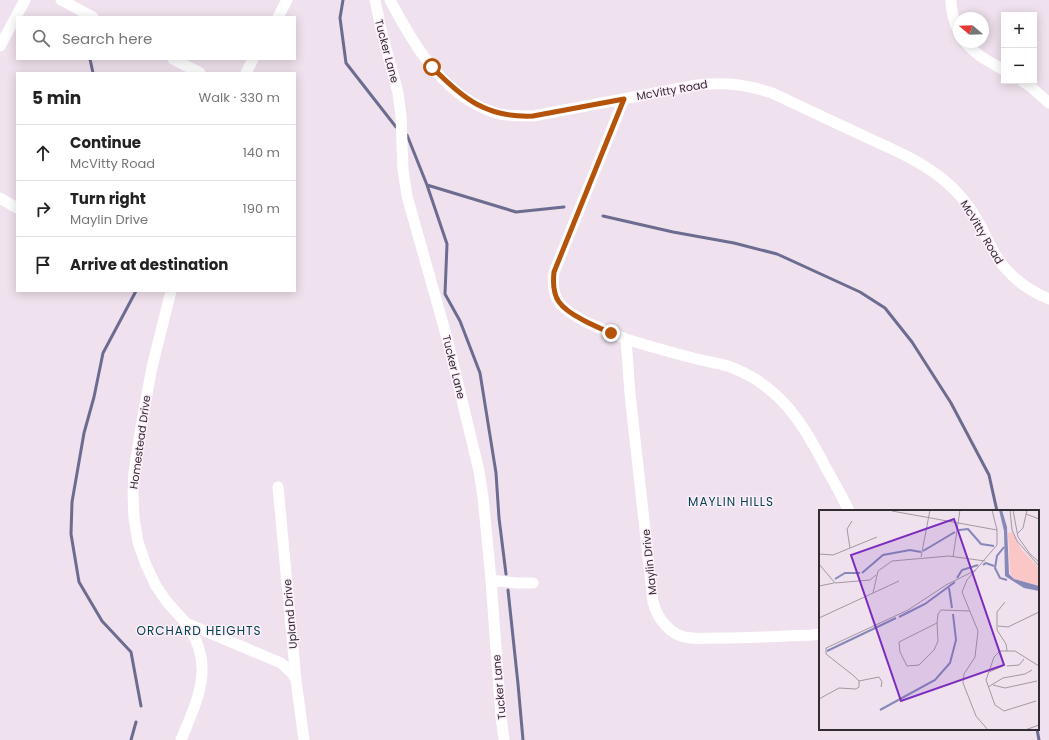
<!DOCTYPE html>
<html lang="en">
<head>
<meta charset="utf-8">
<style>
	body { margin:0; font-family:Poppins,sans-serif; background:#f2f2f2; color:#222 }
	.controls { position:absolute; right:12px; top:12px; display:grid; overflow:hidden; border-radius:0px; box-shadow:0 2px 10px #0003 }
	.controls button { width:36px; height:36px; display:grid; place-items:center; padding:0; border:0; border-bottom:1px solid #e0e0e0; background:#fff; color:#222; font:20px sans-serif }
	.compass { position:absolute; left:953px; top:12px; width:36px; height:36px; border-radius:50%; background:#fff; box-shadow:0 2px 10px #0003; rotate:289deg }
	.stop { position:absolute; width:12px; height:12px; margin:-9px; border:3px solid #b45309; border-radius:50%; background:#fff }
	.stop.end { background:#b45309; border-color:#fff; box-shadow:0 1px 4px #0008 }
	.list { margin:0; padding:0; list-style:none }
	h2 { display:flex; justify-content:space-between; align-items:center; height:52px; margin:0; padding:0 16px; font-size:17px }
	h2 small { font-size:13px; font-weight:400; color:#767676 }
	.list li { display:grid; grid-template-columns:26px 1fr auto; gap:12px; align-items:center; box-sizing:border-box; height:56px; padding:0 16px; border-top:1px solid #e0e0e0 }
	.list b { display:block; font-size:15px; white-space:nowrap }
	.list p { margin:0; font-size:13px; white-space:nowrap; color:#767676 }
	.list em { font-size:13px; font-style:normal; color:#767676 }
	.icon { flex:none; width:22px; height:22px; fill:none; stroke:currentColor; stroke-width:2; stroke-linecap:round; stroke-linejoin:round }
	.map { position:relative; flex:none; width:1049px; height:740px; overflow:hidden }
	.search { position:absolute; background:#fff; box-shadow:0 2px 10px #0003; left:16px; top:16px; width:280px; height:44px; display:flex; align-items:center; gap:10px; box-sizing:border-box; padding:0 14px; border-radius:0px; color:#767676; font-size:15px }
	.panel { position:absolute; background:#fff; box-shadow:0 2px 10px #0003; left:16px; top:72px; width:280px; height:220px; border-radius:0px }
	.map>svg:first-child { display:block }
</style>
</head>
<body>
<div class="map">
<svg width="1049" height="740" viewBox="0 0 1049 740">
	<rect width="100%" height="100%" fill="#efe1ed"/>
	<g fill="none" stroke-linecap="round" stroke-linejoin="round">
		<path stroke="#6c6c90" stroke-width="3" d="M 343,0 L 340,18 L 346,63 L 396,127
			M 90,59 L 93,73
			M 407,135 L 427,185 L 447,244 L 445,294 L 460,321 L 480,373 L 496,473 L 499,518 L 506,574
			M 427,185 L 516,212 L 564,207
			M 603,216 L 673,232 L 734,243 L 777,254 L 860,292 L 885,308 L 912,342 L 951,403 L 989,475 L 997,511
			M 136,291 L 103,353 L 94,397 L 84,433 L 72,502 L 71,534 L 79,582 L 102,621 L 131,652 L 141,706
			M 508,590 L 518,684 L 523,740
			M 1037,729 L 1039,740
			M 131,740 L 136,722"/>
		<path stroke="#fff" stroke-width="11" d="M 61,0 L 93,17
			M 375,0 L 381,29 L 398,93 L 401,116 L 403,170 L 407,196 L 447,338 L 479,471 L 483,497 L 491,580 L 501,717 L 504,740
			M 390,0 C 414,46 446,100 500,114 C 511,116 522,116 533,116 L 697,85 C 726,82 744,84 772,93 C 804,108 836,123 868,138 C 894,150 923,162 945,181 C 957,191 968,204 976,218 C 986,234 992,253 1005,268 C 1017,282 1032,292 1049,299
			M 951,0 C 951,11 954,22 959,32
			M 278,17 L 287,0
			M 965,42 C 977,56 988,61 1004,70
			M 0,46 L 25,0
			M 173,59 L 200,73
			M 246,73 L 253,59
			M 1022,81 L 1031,87 L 1049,103
			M 624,99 L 554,272 C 550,301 562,309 586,322 C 599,328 612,333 626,339
			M 0,198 L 17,208
			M 171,291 L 152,367 L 141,427 L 134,472 L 133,494 L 134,518 L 138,542 L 146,565 L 156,586 L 167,602 L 186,623 L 281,663 L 292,673 L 296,680
			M 278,487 L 296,680 L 304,740
			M 491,580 L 516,583 L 533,583
			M 820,634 L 812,635 C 781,636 749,638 718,638 C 706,638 693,640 681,636 C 667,631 657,617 653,602 L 630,394 L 626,339 C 648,346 670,352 693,358 C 704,361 717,363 728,366 C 779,384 803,423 826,468 C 834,482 842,496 849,511
			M 181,740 C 198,698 216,665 186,623"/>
	</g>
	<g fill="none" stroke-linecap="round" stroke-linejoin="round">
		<path stroke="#b45309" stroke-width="5" d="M 432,67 C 463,99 487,118 533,116 L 624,99 L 554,272 C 551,299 560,308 583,320 C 592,325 602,329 611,333"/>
	</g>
	<g text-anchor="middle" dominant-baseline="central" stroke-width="3" stroke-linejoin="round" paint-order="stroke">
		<g font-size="11" fill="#312c31" stroke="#fdeffb">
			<text transform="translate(387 51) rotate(75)">Tucker Lane</text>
			<text transform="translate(672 90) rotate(-10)">McVitty Road</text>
			<text transform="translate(982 232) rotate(59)">McVitty Road</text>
			<text transform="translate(454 367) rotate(76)">Tucker Lane</text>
			<text transform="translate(140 442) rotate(-82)">Homestead Drive</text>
			<text transform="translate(649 562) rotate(-96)">Maylin Drive</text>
			<text transform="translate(290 614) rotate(-95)">Upland Drive</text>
			<text transform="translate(499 687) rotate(-95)">Tucker Lane</text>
		</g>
		<g font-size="12" letter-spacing="1" fill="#02434c" stroke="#fdeffb">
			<text x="731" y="501">MAYLIN HILLS</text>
			<text x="199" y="630">ORCHARD HEIGHTS</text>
		</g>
	</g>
	<g transform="translate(819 510)">
		<rect width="220" height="220" fill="#efe1ed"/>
		<path d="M 193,22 L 203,40 L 220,58 L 220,76 L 195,69 L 191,63 L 189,23 Z" fill="#fbc6c6"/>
		<path d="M 180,0 L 183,0 L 188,17 L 190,64 L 195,69 L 220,76 L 220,81 L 205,78 L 186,66 L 185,21 Z" fill="#8688b8"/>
		<path fill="none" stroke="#8688b8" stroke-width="2" d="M 140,20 L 149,19 L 162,34 L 175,36M 185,37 L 178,46 L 176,58 L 181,68 L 188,70M 104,41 L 136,22M 164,55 L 167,53 L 175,56M 43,63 L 64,45 L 91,40 L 102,42M 138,68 L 143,60 L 159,55M 16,69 L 26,63 L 41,63M 130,78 L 133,98M 80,107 L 106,94 L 136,72M 8,141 L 77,108M 61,200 L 116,170 L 131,153 L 137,130 L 134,104"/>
		<path fill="none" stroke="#a399a2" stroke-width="1" d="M 191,0 L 193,20 L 198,31 L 220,56M 194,0 L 199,27 L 211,44 L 220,52M 73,1 L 178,20M 207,4 L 220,9M 199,23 L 204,18 L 208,0M 31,38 L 28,19 L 33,11M 0,44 L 14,45 L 58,27M 102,47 L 111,0M 134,47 L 141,0M 0,54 L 16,73 L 51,70 L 57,65M 0,76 L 15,73M 54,83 L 59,61 L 73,51 L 130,46 L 166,51M 186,92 L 178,102 L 178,120 L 187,134 L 188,141M 0,108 L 80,71M 118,113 L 119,131 L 115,140 L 100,155 L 88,156 L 81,142 L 80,132 ZM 118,113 L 119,104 L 122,100 L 151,101M 179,116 L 189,117 L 220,102M 188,156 L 200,155 L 205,149M 170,162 L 184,156M 40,171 L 60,167 L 63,172 L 62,177M 174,175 L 186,178 L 218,171M 169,177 L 184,168 L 206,164 L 213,160M 0,189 L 20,178 L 37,179 L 40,177 L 40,171 L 35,166 L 7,144 L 7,138 L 89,100 L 127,75 L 157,60M 217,191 L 185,201 L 176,195 L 167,170 L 175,147 L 181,141 L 196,141 L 220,156M 169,220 L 157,206 L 144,173 L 145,164 L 156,147 L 159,121 L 143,82 L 148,70 L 178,35 L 178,20 L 173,0M 206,220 L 220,215"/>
		<path fill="#7b2cbf" fill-opacity="0.15" stroke="#7b2cbf" stroke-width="2" d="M 135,9 L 185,155 L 82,191 L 32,45 Z"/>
		<rect width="220" height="220" fill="none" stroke="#312c31" stroke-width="2"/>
	</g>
</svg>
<div class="controls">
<button>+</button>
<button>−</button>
</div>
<svg class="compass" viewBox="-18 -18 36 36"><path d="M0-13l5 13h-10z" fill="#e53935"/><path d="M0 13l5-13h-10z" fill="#767676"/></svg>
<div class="stop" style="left:432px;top:67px"></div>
<div class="stop end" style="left:611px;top:333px"></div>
<div class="search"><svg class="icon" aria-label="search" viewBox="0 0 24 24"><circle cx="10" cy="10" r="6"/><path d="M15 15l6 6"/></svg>Search here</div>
<section class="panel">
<h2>5 min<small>Walk · 330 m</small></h2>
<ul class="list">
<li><svg class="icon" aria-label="ahead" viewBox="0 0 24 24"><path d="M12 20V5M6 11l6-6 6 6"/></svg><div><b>Continue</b><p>McVitty Road</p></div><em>140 m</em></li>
<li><svg class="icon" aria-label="right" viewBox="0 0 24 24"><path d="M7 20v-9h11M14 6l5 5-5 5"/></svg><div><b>Turn right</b><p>Maylin Drive</p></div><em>190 m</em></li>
<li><svg class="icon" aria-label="arrive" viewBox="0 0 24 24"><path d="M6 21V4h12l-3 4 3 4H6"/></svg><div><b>Arrive at destination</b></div></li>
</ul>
</section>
</div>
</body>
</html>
